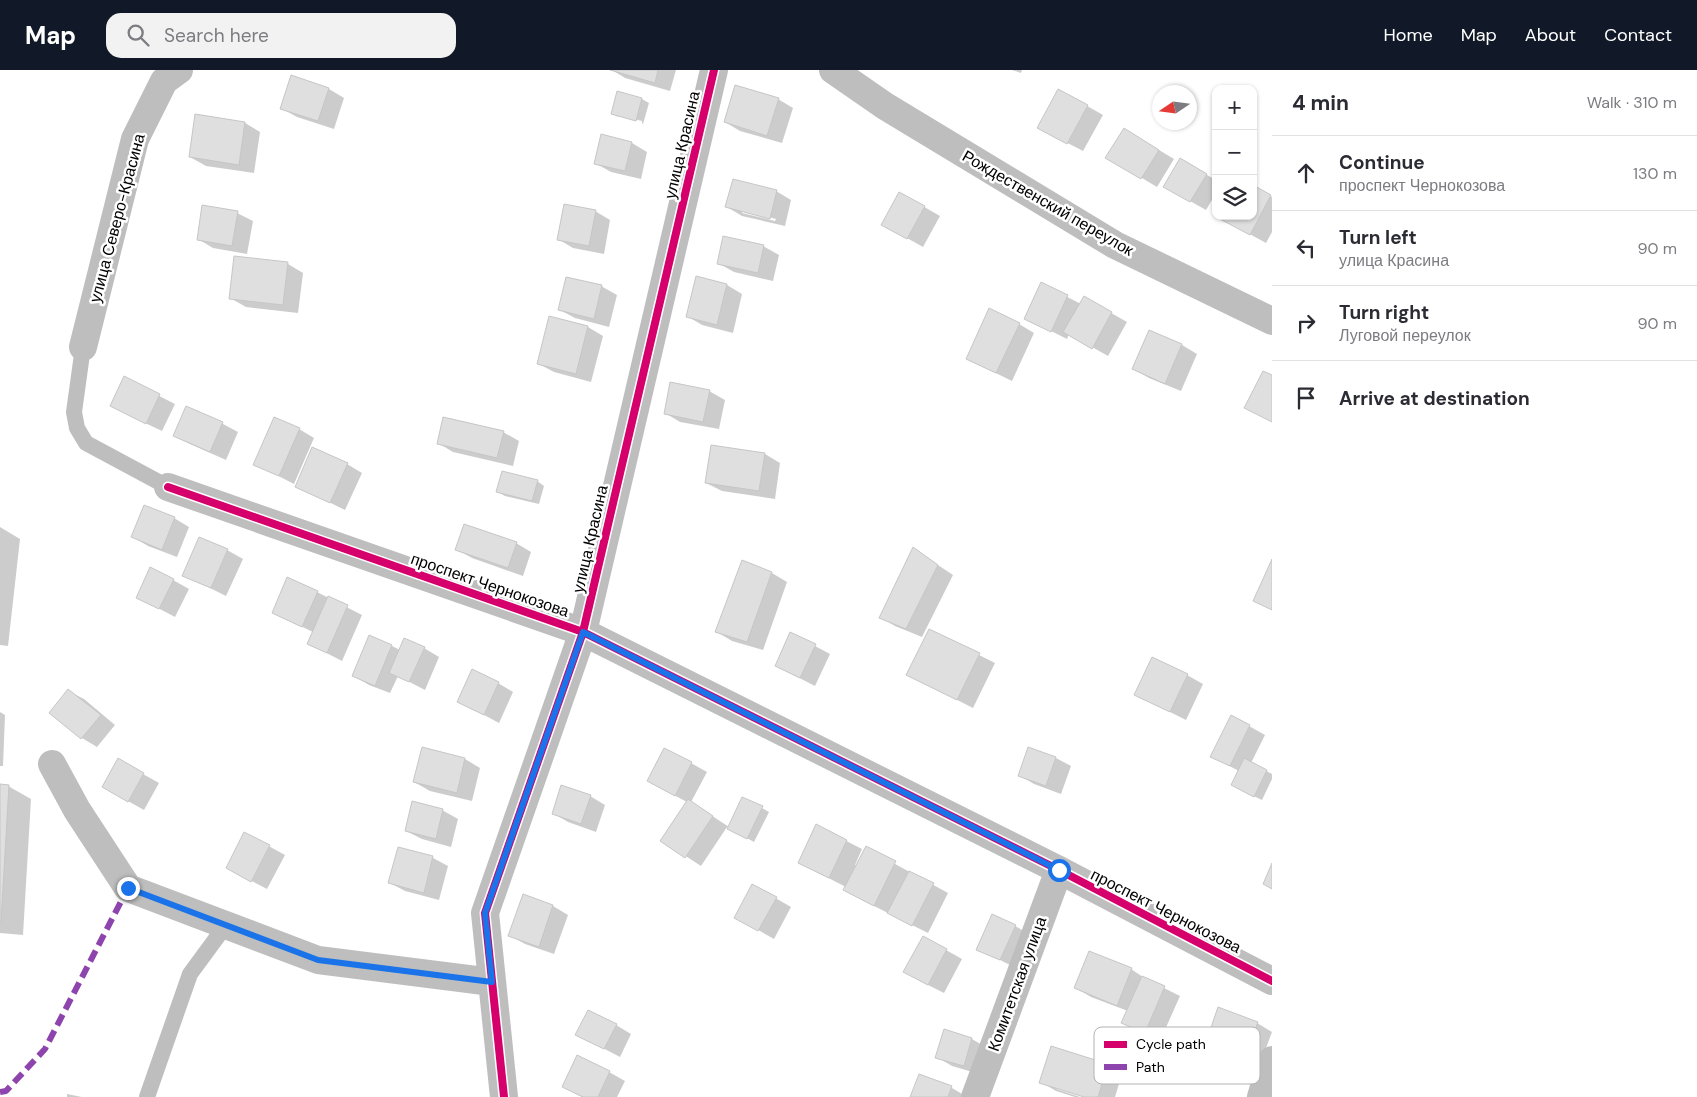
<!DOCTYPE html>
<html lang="en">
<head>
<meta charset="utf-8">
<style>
	body { margin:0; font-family:"DM Sans",sans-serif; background:#f2f2f3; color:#2b2b33 }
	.controls { position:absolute; right:15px; top:15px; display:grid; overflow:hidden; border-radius:10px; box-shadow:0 1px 4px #0004 }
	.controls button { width:45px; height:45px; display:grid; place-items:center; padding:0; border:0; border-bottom:1px solid #e1e1e2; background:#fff; color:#2b2b33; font:25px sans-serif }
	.compass { position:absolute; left:1152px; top:15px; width:45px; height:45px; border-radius:50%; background:#fff; box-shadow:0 1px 4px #0004; rotate:257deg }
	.stop { position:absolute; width:15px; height:15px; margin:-11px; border:4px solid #1a73e8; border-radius:50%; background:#fff }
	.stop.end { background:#1a73e8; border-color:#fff; box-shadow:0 1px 5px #0008 }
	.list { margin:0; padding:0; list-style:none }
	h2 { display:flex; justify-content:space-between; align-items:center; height:65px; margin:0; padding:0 20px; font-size:21px }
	h2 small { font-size:16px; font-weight:400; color:#7c7c81 }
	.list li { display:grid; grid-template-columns:32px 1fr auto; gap:15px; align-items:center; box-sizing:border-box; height:75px; padding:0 20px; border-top:1px solid #e1e1e2 }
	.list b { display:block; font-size:19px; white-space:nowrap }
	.list p { margin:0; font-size:16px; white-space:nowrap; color:#7c7c81 }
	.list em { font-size:16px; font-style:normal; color:#7c7c81 }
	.icon { flex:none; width:28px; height:28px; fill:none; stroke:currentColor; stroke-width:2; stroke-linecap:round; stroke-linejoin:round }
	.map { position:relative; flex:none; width:1272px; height:1027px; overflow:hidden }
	header { display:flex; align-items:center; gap:30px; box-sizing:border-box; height:70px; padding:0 25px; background:#111827; color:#fff }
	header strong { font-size:24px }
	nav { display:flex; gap:28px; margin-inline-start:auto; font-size:18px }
	.search { width:350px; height:45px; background:#f2f2f3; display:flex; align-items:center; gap:12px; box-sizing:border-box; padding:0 18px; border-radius:15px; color:#7c7c81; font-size:19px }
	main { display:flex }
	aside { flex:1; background:#fff }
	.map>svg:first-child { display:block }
</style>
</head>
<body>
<header>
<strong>Map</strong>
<div class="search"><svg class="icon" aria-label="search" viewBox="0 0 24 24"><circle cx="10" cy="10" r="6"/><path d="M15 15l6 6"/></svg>Search here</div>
<nav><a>Home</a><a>Map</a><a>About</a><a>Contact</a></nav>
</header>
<main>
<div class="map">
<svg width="1272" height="1027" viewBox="0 0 1272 1027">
	<rect width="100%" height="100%" fill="#fff"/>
	<path fill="#0003" fill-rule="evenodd" d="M 612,0 L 676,0 L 670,21 L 625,8 Z
		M 1012,0 L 1022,0 L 1021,3 Z
		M 329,19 L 344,28 L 334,59 L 297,47 L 281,38 Z
		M 1059,20 L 1103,45 L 1083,81 L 1054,66 Z
		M 618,22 L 642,29 L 649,33 L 643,54 L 642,53 L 642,51 L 618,45 L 618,47 L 612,43 Z
		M 778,29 L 793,38 L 782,73 L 740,61 L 725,52 Z
		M 196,46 L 245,53 L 260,62 L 254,103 L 206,96 L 190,87 Z
		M 602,66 L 632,73 L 647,82 L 641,109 L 611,102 L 595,93 Z
		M 1139,68 L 1174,89 L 1157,117 L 1107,87 Z
		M 1180,90 L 1216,110 L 1216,123 L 1206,140 L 1165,117 Z
		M 1253,117 L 1272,127 L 1272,162 L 1266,173 L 1235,156 L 1253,146 Z
		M 776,121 L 791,130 L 785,156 L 742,146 L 727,137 ZM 742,140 L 776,149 L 775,151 L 742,143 Z
		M 900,123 L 940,146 L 923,177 L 898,163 Z
		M 595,141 L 610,150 L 604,184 L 573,178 L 558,169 Z
		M 237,143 L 253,151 L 247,184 L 213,178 L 198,169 Z
		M 763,176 L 779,185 L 773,211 L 734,202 L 718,193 Z
		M 288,194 L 303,203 L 298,243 L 246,237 L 230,228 Z
		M 1042,214 L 1081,234 L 1085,228 L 1127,252 L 1108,286 L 1069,264 L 1067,269 L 1025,248 Z
		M 727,215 L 742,224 L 733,263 L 702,255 L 687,246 Z
		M 601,216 L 617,225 L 609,257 L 575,248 L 560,240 Z
		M 1019,254 L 1034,263 L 1012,311 L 967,289 Z
		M 588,257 L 603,266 L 591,312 L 554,302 L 539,294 Z
		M 1150,262 L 1182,275 L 1197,284 L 1181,321 L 1149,308 L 1134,299 Z
		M 124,308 L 175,334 L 162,361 L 126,344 Z
		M 709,321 L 725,330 L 719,359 L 680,352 L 665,343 Z
		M 187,338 L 223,354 L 238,362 L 226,390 L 190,374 L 175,366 Z
		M 299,359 L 314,368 L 294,414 L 255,394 Z
		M 503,362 L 519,371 L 513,396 L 453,382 L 438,373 Z
		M 765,384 L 780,393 L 775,429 L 722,421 L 706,413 Z
		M 347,394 L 362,403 L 345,440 L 296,416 Z
		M 537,411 L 544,416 L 539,434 L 505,426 L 498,422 Z
		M 174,448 L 189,457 L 177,487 L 148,476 L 133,467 Z
		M 0,457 L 20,469 L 8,576 L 0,575 Z
		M 516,473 L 531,482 L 523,506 L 472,488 L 456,479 Z
		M 914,479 L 953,505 L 922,567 L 895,556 L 880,547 Z
		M 227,480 L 243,489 L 226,526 L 184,505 Z
		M 743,492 L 772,503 L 787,512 L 763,580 L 732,571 L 717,562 Z
		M 173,510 L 189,519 L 175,547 L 137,527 Z
		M 317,522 L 362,545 L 342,591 L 309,574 L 313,562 L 273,543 Z
		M 929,560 L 995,593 L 973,638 L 908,605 Z
		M 392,576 L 400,580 L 424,578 L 439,587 L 425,620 L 398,606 L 390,623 L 369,615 L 354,606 Z
		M 815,576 L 830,584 L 815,616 L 776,596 Z
		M 1187,605 L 1203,614 L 1186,650 L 1136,625 Z
		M 498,613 L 513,622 L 499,653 L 458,631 Z
		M 68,621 L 84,629 L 115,655 L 97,677 L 82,668 L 51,643 Z
		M 0,642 L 5,645 L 3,696 L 0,696 Z
		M 1249,656 L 1265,665 L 1251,693 L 1272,704 L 1272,709 L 1262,730 L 1239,719 L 1239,701 L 1212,687 Z
		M 423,679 L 465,689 L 480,698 L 472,731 L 430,721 L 414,712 Z
		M 1056,688 L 1071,696 L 1061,724 L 1034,714 L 1019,705 Z
		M 118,690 L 159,713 L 144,740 L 103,717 Z
		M 691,693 L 707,702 L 691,732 L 729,757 L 762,738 L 769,742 L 754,772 L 727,757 L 701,796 L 661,770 L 687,732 L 664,720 Z
		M 0,716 L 8,716 L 31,729 L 23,865 L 0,863 Z
		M 590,726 L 605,735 L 596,762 L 568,752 L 553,743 Z
		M 442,740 L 458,749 L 451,777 L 422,769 L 406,761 Z
		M 817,756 L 862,779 L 855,795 L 857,796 L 866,778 L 948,823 L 928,863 L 860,829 L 846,817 L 799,793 Z
		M 245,763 L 285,785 L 267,819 L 242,806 Z
		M 399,779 L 433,788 L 448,796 L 439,830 L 405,821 L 390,813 Z
		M 753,815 L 791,837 L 774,869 L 735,847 Z
		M 523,826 L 553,836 L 568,845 L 554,884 L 525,874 L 509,865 Z
		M 1015,856 L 1031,865 L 1016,898 L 978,879 Z
		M 923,867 L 962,889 L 944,923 L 920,911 Z
		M 1089,883 L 1131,899 L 1146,909 L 1180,926 L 1160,971 L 1123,952 L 1128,941 L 1091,927 L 1076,918 Z
		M 1257,953 L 1272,962 L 1261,992 L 1223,978 L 1208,969 Z
		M 616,955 L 631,964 L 620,987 L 576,964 Z
		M 945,961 L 972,969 L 987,978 L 979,1004 L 952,996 L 937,987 Z
		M 1107,996 L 1122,1004 L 1115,1027 L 1088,1027 L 1056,1017 L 1056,1019 L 1080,1027 L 1075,1027 L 1056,1021 L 1041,1012 Z
		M 609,1002 L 625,1011 L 617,1027 L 582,1027 L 563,1017 Z
		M 920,1005 L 952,1018 L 967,1027 L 912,1027 Z
		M 67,1024 L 82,1027 L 67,1027 Z"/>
	<path fill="#dfdfdf" stroke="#c6c6c6" d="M 610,0 L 658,0 L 655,13 Z
		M 291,5 L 329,18 L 318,51 L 280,39 Z
		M 735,15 L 779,28 L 767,66 L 724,52 Z
		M 1058,19 L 1088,35 L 1067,74 L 1037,58 Z
		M 617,21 L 642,28 L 636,51 L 611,44 Z
		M 195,44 L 245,52 L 239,95 L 189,87 Z
		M 1124,58 L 1159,80 L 1141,109 L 1105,88 Z
		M 601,64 L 632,72 L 625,101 L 594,94 Z
		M 1180,88 L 1207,104 L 1190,132 L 1163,117 Z
		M 733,109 L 777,120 L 770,149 L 725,137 Z
		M 1253,115 L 1271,125 L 1250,165 L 1218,148 L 1219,146 L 1253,146 Z
		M 899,122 L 925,136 L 907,169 L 881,155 Z
		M 564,134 L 596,140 L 589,176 L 557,170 Z
		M 202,135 L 238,141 L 232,176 L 197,170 Z
		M 723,166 L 764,175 L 758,203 L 717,194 Z
		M 234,186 L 288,192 L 283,235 L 229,229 Z
		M 696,206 L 727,214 L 717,255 L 686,247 Z
		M 566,207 L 602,215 L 594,249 L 558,240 Z
		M 1041,212 L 1068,225 L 1051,262 L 1024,249 Z
		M 1084,226 L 1112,242 L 1092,279 L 1063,262 Z
		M 989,238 L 1020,253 L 996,303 L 966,289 Z
		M 549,246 L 588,256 L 576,304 L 537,294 Z
		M 1149,260 L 1182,274 L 1165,314 L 1132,299 Z
		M 1263,301 L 1272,305 L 1272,352 L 1244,338 Z
		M 124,306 L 160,324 L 146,354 L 110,336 Z
		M 670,312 L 710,320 L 703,352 L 664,344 Z
		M 186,336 L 223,352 L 210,382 L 173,366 Z
		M 274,347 L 300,358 L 279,406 L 253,395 Z
		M 443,347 L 504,361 L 497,388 L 437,374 Z
		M 711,375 L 765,383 L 759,421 L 705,413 Z
		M 312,377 L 348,393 L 330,433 L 295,417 Z
		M 502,401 L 538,410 L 532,431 L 496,422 Z
		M 144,435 L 175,447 L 162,480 L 131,467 Z
		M 464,454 L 517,472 L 508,498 L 455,480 Z
		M 199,467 L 228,479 L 211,518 L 182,506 Z
		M 913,477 L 938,495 L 906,559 L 879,548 Z
		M 1272,489 L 1272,540 L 1253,531 Z
		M 742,490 L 772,502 L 747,572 L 715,562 Z
		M 150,497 L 174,509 L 159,539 L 136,528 Z
		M 287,507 L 318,521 L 302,557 L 272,543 Z
		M 328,526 L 348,535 L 327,583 L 307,574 Z
		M 929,559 L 980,583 L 957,630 L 906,605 Z
		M 790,562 L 816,574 L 800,608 L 775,596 Z
		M 369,565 L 392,575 L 375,616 L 352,606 Z
		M 404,568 L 425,577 L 409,612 L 389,603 Z
		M 1152,587 L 1188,604 L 1170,642 L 1134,625 Z
		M 472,599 L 499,612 L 484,645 L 457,632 Z
		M 68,619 L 101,645 L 81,669 L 49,643 Z
		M 1231,645 L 1250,655 L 1230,696 L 1210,687 Z
		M 422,677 L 465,688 L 457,723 L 413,712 Z
		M 1028,677 L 1056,687 L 1046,716 L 1018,706 Z
		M 664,678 L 692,692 L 675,726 L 647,711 Z
		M 118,688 L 144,703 L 128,732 L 102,717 Z
		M 1244,688 L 1267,700 L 1254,727 L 1231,715 Z
		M 0,714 L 9,715 L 1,852 L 0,852 Z
		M 561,715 L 591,725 L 581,754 L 552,744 Z
		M 742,727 L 763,736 L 747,769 L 727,759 Z
		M 688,729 L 713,746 L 685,788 L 660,771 Z
		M 412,731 L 443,739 L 436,769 L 405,761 Z
		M 816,754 L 847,770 L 829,808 L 798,793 Z
		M 244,762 L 270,775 L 251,812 L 226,798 Z
		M 866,776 L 896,791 L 874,836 L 843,820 Z
		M 398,777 L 433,786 L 424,823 L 388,813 Z
		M 1272,793 L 1272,819 L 1263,814 Z
		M 909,801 L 934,813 L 912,856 L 887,843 Z
		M 752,814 L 777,827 L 758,861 L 734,848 Z
		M 523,824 L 553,835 L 539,877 L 508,866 Z
		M 992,844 L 1016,855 L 1000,890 L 976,880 Z
		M 923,866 L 947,879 L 928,915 L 903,902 Z
		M 1089,881 L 1132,898 L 1117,936 L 1074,918 Z
		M 1142,906 L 1165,916 L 1145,963 L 1121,953 Z
		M 1218,937 L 1258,952 L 1246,984 L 1207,969 Z
		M 588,940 L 617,954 L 604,979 L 575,965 Z
		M 944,959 L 972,968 L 964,996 L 935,988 Z
		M 1051,976 L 1108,994 L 1098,1027 L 1084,1027 L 1039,1013 Z
		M 577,985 L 610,1001 L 598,1027 L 583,1027 L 562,1017 Z
		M 919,1004 L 952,1016 L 948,1027 L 910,1027 Z"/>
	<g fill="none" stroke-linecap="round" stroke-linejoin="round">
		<path stroke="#bebebe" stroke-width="16" d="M 83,277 L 74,342 L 77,358 L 86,373 L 168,417
			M 147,1027 L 190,904 L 226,855"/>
		<path stroke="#bebebe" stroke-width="28" d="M 833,0 L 885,36 L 1115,175 L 1272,251
			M 83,277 L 135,69 L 164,11 L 179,0
			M 168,417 L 583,562 L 1059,800 L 1272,911
			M 52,694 L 77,740 L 128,818 L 318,890 L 492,912
			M 504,1027 L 485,843 L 583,562 L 714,0
			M 975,1027 L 1059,800
			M 1261,1027 L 1272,990"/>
		<path stroke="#8e44ad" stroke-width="6" stroke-dasharray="12 6" stroke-linecap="butt" d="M 0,1022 L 6,1021 L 45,979 L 128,818"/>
		<defs>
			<path id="cycleway" d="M 168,417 L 583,562 L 1059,800 L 1272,911
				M 504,1027 L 485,843 L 583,562 L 714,0"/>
		</defs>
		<use href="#cycleway" stroke="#fff" stroke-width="11"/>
		<use href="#cycleway" stroke="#d6006c" stroke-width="8"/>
	</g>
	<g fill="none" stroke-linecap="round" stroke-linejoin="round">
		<path stroke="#1a73e8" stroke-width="6" d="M 128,818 L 318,890 L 492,912 L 485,843 L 583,562 L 1059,800"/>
	</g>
	<g text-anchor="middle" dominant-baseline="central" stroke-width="5" stroke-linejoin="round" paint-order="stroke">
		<g font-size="16" fill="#000" stroke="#fff">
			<text transform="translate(682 75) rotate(-77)">улица Красина</text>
			<text transform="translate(1048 133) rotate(30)">Рождественский переулок</text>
			<text transform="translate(117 148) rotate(-75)">улица Северо-Красина</text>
			<text transform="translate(590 469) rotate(-77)">улица Красина</text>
			<text transform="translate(490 515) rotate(19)">проспект Чернокозова</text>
			<text transform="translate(1166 841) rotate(27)">проспект Чернокозова</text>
			<text transform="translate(1017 914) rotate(-70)">Комитетская улица</text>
		</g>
	</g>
	<rect x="1094" y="957" width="166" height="57" rx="8" fill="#fff" stroke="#b2b2b2" stroke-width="1"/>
	<rect x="1104" y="971" width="23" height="7" fill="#d6006c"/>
	<rect x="1104" y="994" width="23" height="6" fill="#8e44ad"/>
	<g font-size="14" fill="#000">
		<text x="1136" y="979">Cycle path</text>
		<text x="1136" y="1002">Path</text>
	</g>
</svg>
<div class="controls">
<button>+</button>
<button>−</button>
<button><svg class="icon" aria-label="layers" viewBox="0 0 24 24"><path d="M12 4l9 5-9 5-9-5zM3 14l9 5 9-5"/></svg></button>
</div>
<svg class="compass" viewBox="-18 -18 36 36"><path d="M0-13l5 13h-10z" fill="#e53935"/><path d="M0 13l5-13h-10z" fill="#7c7c81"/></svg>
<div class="stop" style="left:1059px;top:800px"></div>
<div class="stop end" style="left:128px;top:818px"></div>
</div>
<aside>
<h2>4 min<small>Walk · 310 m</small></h2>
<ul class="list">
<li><svg class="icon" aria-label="ahead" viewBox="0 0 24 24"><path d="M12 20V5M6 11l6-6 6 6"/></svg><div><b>Continue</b><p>проспект Чернокозова</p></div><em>130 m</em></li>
<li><svg class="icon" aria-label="left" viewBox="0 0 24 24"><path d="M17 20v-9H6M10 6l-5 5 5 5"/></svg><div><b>Turn left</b><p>улица Красина</p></div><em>90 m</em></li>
<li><svg class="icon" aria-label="right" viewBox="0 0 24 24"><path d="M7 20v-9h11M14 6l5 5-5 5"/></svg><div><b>Turn right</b><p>Луговой переулок</p></div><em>90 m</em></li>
<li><svg class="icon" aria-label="arrive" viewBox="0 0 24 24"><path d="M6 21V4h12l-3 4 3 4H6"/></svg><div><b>Arrive at destination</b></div></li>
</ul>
</aside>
</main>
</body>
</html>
